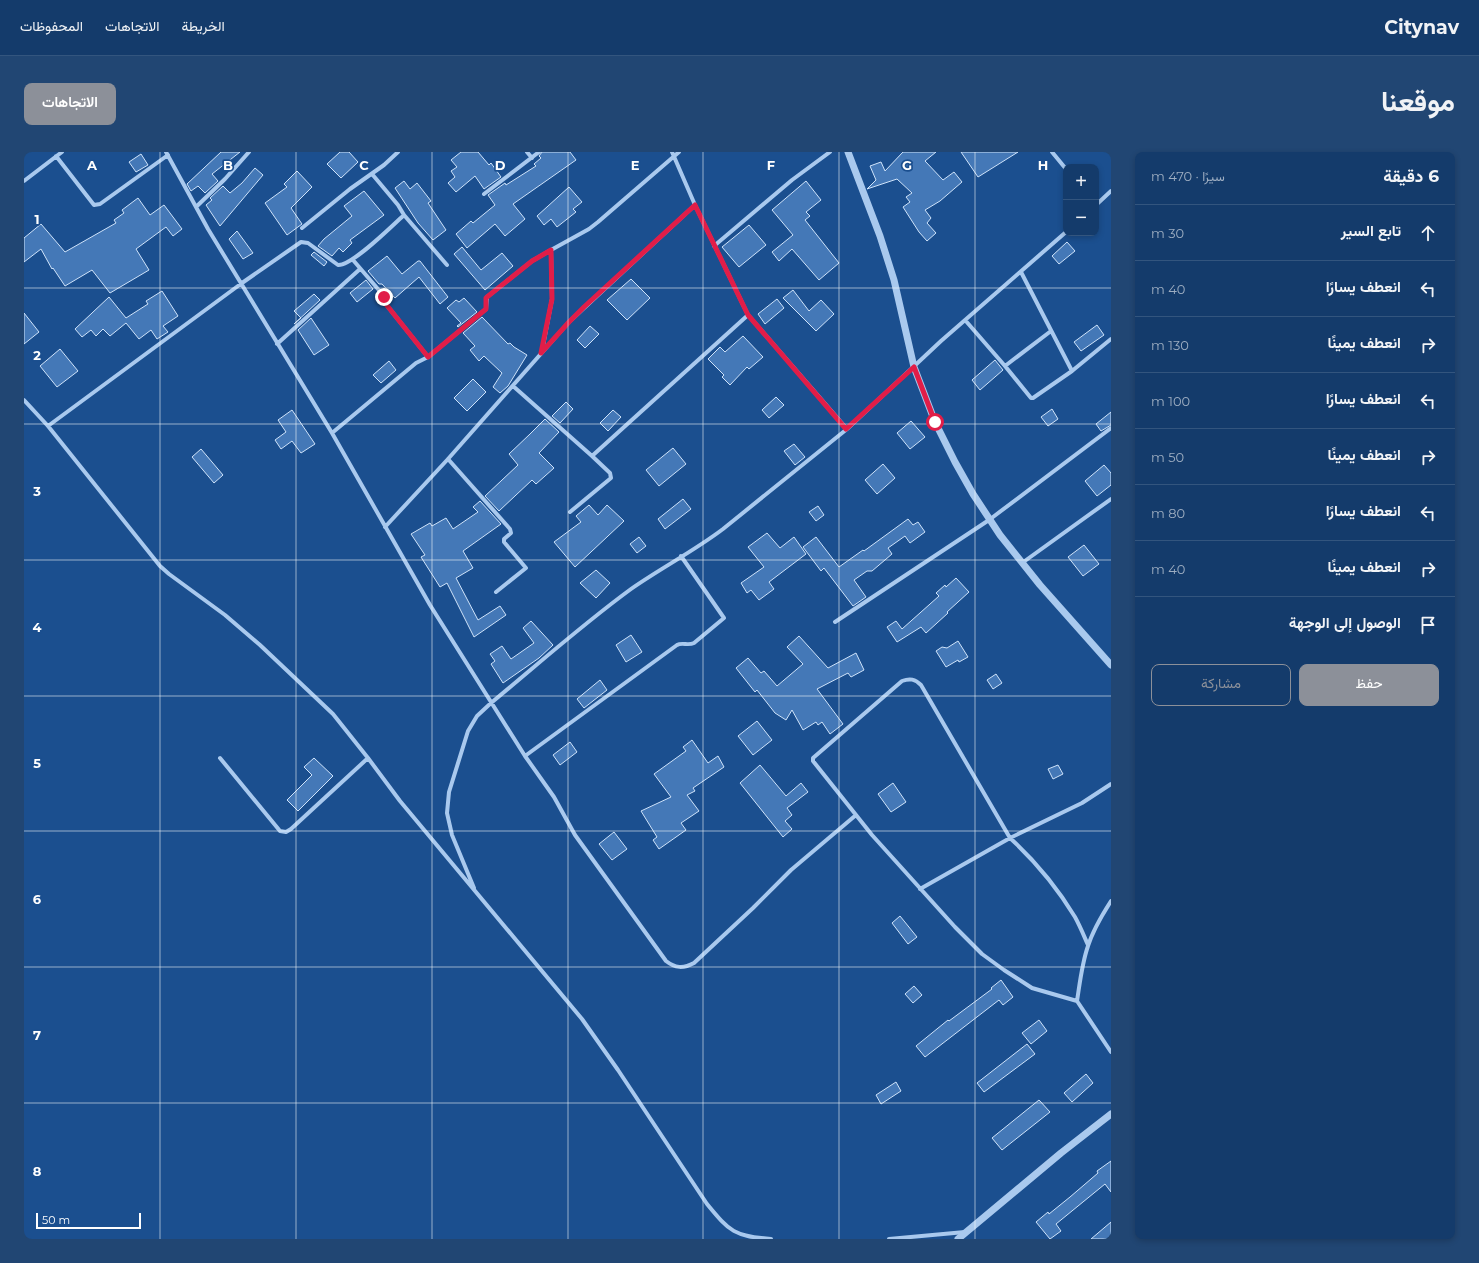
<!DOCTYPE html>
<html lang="ar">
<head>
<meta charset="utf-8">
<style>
	body { margin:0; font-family:Montserrat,Vazirmatn,sans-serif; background:#214673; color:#f1f3f6; direction:rtl }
	.controls { position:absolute; right:12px; top:12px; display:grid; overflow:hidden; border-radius:8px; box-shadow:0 2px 6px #0003 }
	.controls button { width:36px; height:36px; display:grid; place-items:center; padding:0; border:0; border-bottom:1px solid #33557e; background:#143b6b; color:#f1f3f6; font:20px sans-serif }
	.scale { position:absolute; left:12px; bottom:10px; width:105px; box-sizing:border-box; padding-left:4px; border:2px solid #fff; border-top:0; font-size:11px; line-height:14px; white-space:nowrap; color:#fff; -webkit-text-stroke:3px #1b4f8f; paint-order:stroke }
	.stop { position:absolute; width:12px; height:12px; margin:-9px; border:3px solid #e11d48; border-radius:50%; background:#fff }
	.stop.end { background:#e11d48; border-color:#fff; box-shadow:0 1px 4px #0008 }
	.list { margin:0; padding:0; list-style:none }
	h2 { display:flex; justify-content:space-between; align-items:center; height:52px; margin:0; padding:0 16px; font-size:17px }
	h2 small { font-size:13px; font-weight:400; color:#9dadc1 }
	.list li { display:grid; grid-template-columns:26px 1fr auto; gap:12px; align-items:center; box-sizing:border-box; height:56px; padding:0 16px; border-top:1px solid #33557e }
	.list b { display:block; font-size:15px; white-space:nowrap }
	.list em { font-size:13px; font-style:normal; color:#9dadc1 }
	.actions { display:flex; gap:8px; padding:12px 16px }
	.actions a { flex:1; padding:9px 0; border:1px solid #8c9099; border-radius:8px; text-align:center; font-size:14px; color:#8c9099 }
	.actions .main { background:#8c9099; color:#fff }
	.icon { flex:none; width:22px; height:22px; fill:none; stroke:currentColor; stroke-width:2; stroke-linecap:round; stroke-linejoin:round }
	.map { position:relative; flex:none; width:1087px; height:1087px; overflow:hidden; direction:ltr; border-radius:8px }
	header { display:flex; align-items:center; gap:24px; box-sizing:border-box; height:56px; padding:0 20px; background:#143b6b; border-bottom:1px solid #33557e }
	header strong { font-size:19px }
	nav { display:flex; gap:22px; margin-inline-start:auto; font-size:14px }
	.intro { display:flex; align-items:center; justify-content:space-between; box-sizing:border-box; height:96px; padding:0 24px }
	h1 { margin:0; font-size:28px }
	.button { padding:10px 18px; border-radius:8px; background:#8c9099; color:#fff; font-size:14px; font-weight:700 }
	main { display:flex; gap:24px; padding:0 24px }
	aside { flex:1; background:#143b6b; border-radius:8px; box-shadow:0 2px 6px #0003 }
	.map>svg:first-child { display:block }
</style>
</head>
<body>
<header>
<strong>Citynav</strong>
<nav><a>الخريطة</a><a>الاتجاهات</a><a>المحفوظات</a></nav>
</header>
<div class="intro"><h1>موقعنا</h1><a class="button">الاتجاهات</a></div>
<main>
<aside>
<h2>6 دقيقة<small>سيرًا · 470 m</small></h2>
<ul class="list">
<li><svg class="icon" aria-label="ahead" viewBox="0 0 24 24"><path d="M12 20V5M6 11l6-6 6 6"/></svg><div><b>تابع السير</b></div><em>30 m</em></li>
<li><svg class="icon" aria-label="left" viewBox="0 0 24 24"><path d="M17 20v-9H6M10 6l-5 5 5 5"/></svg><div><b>انعطف يسارًا</b></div><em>40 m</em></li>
<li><svg class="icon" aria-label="right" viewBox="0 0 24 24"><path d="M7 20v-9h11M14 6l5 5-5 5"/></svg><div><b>انعطف يمينًا</b></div><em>130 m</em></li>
<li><svg class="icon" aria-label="left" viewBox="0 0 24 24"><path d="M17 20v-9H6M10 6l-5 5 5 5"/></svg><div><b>انعطف يسارًا</b></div><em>100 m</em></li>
<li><svg class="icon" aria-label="right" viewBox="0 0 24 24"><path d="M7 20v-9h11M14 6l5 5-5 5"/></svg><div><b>انعطف يمينًا</b></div><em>50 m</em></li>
<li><svg class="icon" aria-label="left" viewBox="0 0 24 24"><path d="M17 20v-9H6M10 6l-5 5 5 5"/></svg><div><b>انعطف يسارًا</b></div><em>80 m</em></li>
<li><svg class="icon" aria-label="right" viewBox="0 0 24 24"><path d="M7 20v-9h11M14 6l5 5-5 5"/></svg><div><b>انعطف يمينًا</b></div><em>40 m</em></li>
<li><svg class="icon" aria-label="arrive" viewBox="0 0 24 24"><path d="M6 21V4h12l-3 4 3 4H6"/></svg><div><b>الوصول إلى الوجهة</b></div></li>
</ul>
<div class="actions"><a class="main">حفظ</a><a>مشاركة</a></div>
</aside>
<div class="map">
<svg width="1087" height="1087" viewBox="0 0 1087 1087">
	<rect width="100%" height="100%" fill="#1b4f8f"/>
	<path fill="#4478b7" stroke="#cfe3fa" d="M 197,0 L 216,0 L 188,22 L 194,29 L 181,41 L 174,34 L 167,39 L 163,32 Z
		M 316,0 L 325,0 L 334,10 L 317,26 L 303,12 Z
		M 437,0 L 454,0 L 465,13 L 467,11 L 477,25 L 460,37 L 451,24 L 432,40 L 424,31 L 431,25 L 427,19 L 433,15 L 427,8 Z
		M 518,0 L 546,0 L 552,8 L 489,52 L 501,67 L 481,84 L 471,72 L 443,96 L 432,82 L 447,69 L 449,71 L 471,53 L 464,43 L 481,31 L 482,33 L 512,14 L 510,12 L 517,6 L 515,4 Z
		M 879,0 L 912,0 L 901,9 L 919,28 L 930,20 L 938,30 L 916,49 L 901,58 L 907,66 L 903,71 L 912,81 L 903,89 L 895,80 L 879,55 L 886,50 L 882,45 L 888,41 L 873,27 L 843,37 L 852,28 L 846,14 L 857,10 L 861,19 Z
		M 937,0 L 994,0 L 954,25 Z
		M 117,2 L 124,13 L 112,20 L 105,10 Z
		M 231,16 L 239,23 L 196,74 L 182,53 L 188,48 L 186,46 L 199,34 L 206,41 L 218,31 Z
		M 273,19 L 288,35 L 267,56 L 278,72 L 263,83 L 241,51 L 263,35 L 260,32 Z
		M 380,29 L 386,37 L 393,31 L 407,49 L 404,51 L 422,78 L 409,88 L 394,71 L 371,36 Z
		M 782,29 L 797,48 L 782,60 L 786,64 L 781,68 L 815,111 L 795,128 L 768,97 L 755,109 L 748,100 L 769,83 L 748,58 Z
		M 545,35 L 558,50 L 549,57 L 552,60 L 533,75 L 527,67 L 520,73 L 513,64 Z
		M 340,39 L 360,63 L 326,88 L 328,91 L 319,100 L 315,96 L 308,104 L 294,94 L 300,87 L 328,64 L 320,54 Z
		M 114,46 L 126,63 L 140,53 L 158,77 L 149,84 L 142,75 L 112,97 L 125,118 L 86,141 L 68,118 L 41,134 L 29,116 L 28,117 L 17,97 L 0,110 L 0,86 L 17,72 L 41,100 L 92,71 L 90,68 L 100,61 L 98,58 Z
		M 725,73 L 742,93 L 715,115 L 698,95 Z
		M 213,79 L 229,101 L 219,107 L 205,87 Z
		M 1043,90 L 1051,99 L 1035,112 L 1028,104 Z
		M 438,95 L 457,118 L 478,101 L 489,114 L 461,138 L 430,102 Z
		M 290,100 L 303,110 L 300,114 L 287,103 Z
		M 363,104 L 378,122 L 394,109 L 396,109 L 424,145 L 416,152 L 395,125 L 371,146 L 358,132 L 355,132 L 344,119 Z
		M 607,127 L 626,146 L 603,168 L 583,148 Z
		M 342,128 L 349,137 L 333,150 L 326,141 Z
		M 769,138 L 785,159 L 797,148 L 810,162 L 792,179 L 759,146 Z
		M 138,139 L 154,164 L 139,174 L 144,180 L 133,187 L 127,178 L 115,187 L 102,171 L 86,184 L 79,177 L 72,184 L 67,178 L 58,185 L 51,177 L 85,145 L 102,166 L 124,152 L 122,149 Z
		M 290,142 L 296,148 L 270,172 L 277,166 L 270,159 Z
		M 440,146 L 453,160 L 434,175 L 433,174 L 437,171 L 423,156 L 432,148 L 435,150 Z
		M 753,147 L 760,156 L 741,172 L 734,162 Z
		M 0,161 L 15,180 L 0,192 Z
		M 458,165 L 484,192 L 486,191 L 490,195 L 503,203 L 484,234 L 476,241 L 469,235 L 478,221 L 460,204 L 455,209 L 446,198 L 451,194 L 439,181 Z
		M 287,166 L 305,193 L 290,203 L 274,178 Z
		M 1073,173 L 1080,183 L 1057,199 L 1050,190 Z
		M 566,174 L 575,182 L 561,196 L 553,188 Z
		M 719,184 L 739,205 L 725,217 L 723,215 L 706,233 L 698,225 L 700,223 L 684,207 L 696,195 L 701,200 Z
		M 36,197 L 54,219 L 33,235 L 16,214 Z
		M 971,208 L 979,218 L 956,238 L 948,228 Z
		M 365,209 L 372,218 L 357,231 L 349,223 Z
		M 449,227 L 462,240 L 443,259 L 430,246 Z
		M 752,245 L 760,253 L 745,266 L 738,258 Z
		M 542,250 L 549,257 L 536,271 L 528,264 Z
		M 1028,257 L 1034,267 L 1024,274 L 1017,265 Z
		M 268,258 L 291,292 L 277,301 L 268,289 L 257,297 L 251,288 L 262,280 L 254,268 Z
		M 589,258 L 597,265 L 584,279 L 576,271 Z
		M 1087,260 L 1087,273 L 1077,279 L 1072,272 Z
		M 521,267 L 535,280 L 515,301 L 530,316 L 512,332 L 508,328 L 475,359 L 461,344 L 494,313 L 485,302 L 506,282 Z
		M 887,269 L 901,285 L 886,297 L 873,281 Z
		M 770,292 L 781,305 L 771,313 L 760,299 Z
		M 649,296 L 662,312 L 635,334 L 622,318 Z
		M 177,297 L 199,323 L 190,331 L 168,305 Z
		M 859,312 L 871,326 L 853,342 L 841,328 Z
		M 1080,313 L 1087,321 L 1087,333 L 1073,344 L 1061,329 Z
		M 659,347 L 667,357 L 641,377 L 634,367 Z
		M 456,349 L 477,372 L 439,399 L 449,416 L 432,426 L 454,468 L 476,454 L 482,463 L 450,485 L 423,431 L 416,435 L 397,405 L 401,403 L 387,382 L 406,371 L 408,374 L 422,366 L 429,377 L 454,360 L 449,355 Z
		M 565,353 L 574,363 L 583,353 L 600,369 L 551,415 L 530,390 L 557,370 L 552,364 Z
		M 794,354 L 800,363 L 792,369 L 785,360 Z
		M 884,367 L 889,373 L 894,370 L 901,380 L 886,391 L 881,384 L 864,396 L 868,402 L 848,419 L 843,419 L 830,428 L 842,445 L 829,454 L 800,416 L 797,419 L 779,395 L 792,385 L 815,415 L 839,398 L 840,399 Z
		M 743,381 L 756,396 L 770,385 L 782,402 L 745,430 L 750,437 L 735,448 L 727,438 L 723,441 L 717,431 L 740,415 L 724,395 Z
		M 615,385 L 622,394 L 613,401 L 606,392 Z
		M 1060,393 L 1075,412 L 1059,424 L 1044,405 Z
		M 572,418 L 586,431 L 572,446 L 556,431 Z
		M 932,426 L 945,440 L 923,460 L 924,461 L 902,481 L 897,475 L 873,490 L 863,475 L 872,469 L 878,477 L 915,444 L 912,441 L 921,433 L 922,435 Z
		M 507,469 L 529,493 L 515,506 L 479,531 L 467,512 L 471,509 L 466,502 L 478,494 L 487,507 L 510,491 L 499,476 Z
		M 607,483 L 618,500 L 602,510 L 592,493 Z
		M 775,484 L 804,516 L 832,501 L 840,518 L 827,525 L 824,521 L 793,537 L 819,572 L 806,582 L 798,570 L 794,573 L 792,570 L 779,578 L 768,558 L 762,568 L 751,561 L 733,538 L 731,540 L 712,516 L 724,506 L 737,521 L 740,519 L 753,534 L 779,512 L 763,495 Z
		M 934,489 L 944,505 L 935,510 L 934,508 L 922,515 L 912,499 L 918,495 L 923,496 Z
		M 972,522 L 978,531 L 969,537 L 963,528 Z
		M 576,528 L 583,538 L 560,556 L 553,547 Z
		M 733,569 L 748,588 L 729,603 L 714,584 Z
		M 668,588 L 684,611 L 694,604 L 700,615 L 669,636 L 671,639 L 663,643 L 675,659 L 657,671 L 662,678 L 635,697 L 629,688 L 633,685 L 617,659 L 647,645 L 630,622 L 662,599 L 659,595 Z
		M 546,590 L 553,600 L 536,613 L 529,603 Z
		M 290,606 L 309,624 L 274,659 L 263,648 L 288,623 L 280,615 Z
		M 736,613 L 762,644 L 777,631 L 784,640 L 763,656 L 768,663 L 761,669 L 768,677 L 759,685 L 716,631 Z
		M 1034,613 L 1039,622 L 1029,627 L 1024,617 Z
		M 869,631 L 882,650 L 867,660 L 854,642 Z
		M 590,680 L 603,697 L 588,708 L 575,692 Z
		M 876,764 L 893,785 L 884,792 L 868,771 Z
		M 977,828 L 989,845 L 979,853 L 975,848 L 901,905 L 892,894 L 924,868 L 925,869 L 968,837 L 967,836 Z
		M 890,834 L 898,843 L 889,851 L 881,842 Z
		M 1015,868 L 1023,879 L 1007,892 L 998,881 Z
		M 1003,892 L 1011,902 L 960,940 L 953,931 Z
		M 1062,922 L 1069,931 L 1048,950 L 1040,941 Z
		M 872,930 L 877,939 L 857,952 L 852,943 Z
		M 1015,948 L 1026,960 L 978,998 L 968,986 Z
		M 1087,1009 L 1087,1040 L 1081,1032 L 1032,1072 L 1037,1079 L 1026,1087 L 1012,1070 L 1024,1060 L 1025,1062 L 1046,1045 L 1074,1021 L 1073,1019 Z
		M 1087,1070 L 1087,1087 L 1067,1087 Z"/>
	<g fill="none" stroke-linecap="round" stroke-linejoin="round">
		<path stroke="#a9c9ee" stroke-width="4" d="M 142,0 L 184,77 L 308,281 L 406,453 L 501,604 L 530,645 L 551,683 L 642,809 C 651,816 659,817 670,811 L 729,756 L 767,718 L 832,663
			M 503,0 L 508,6
			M 648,0 L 671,53 L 724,163 L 823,277
			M 1028,0 L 1042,17
			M 32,4 L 70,53 L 76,52 L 144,3
			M 0,29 L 38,0
			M 460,42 L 515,0
			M 1072,53 L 1087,39
			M 172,55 L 201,27 L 225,0
			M 380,63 L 423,113
			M 278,76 L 326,37 L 360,13 L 374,0
			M 690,94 L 768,28 L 806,0
			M 527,98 L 565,77 L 574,70 L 655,0
			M 997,120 L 1048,219
			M 941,168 L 981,214 L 1027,179
			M 253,192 L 336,117
			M 404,205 L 462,157 L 463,145 L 508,109 L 527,98 L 528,147 L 518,199
			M 981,214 L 1007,246 L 1009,246 L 1048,219 L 1087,187
			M 489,234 L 568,304
			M 0,248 L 24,274 L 136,414 L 145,422 L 201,463 L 236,493 L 309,562 L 344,606 L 376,649 L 558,867 L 594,918 L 683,1052 C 706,1080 710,1084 747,1087
			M 24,274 L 218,131 L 277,90 L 284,91 L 314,113 C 328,114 368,74 380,63 L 374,53 L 348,22
			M 308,281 L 392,211 L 404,205 L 361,151 L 360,144 L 329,108
			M 424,307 L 486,377 L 487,381 L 480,387 L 480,390 L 502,416 L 472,440
			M 546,360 L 587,326 L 586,321 L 568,304 L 724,163
			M 361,375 L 424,307 L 545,170 L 671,53
			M 998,411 L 1087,347
			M 811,470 L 965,368 L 1087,276
			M 501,604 L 653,493 C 658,490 664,494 670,491 L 700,466 L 657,404
			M 196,606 L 256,679 L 262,680 L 267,677 L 344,606
			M 450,736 L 428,683 L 423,661 L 425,640 L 444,579 L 453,564 L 467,551 C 513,513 559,472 607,437 C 637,416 670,399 699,377 L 823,277 L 917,189 L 1042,80
			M 896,737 L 986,686 L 1058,651 L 1087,632
			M 1087,749 C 1078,763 1069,778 1064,794 C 1058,811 1056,830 1053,849 L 1087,900
			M 1053,849 L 1008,836 L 980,818 L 958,802 L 931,775 L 848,683 L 789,609 L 789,606 L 878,529 C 886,526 891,527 897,533 L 986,686 C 1011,709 1034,737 1051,765 C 1056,774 1060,784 1064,793
			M 865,1087 L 941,1080"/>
		<path stroke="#a9c9ee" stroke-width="7" d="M 824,0 L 856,84 L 870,128 L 890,215 L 911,270 L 931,310 L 949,342 L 976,383 L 1016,433 L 1087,513
			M 934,1087 L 1037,1001 L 1087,962"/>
	</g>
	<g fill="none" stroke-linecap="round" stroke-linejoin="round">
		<path stroke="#e11d48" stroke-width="5" d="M 360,145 L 361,151 L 404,205 L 462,157 L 462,146 L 463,145 L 508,109 L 527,98 L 528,147 L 517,201 L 545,170 L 560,155 L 671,53 L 724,163 L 822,277 L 890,215 L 911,270"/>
	</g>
	<path fill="none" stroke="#fff" stroke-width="1" stroke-opacity="0.55" d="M 136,0 L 136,1087M 272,0 L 272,1087M 408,0 L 408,1087M 544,0 L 544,1087M 679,0 L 679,1087M 815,0 L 815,1087M 951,0 L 951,1087M 0,136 L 1087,136M 0,272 L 1087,272M 0,408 L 1087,408M 0,544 L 1087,544M 0,679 L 1087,679M 0,815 L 1087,815M 0,951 L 1087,951"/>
	<g font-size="13" text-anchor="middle" font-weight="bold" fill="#fff" stroke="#1b4f8f" stroke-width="3.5" stroke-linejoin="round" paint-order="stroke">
		<text x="68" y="18">A</text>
		<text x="204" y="18">B</text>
		<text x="340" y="18">C</text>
		<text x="476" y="18">D</text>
		<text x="611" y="18">E</text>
		<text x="747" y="18">F</text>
		<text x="883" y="18">G</text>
		<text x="1019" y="18">H</text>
		<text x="13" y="72">1</text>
		<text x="13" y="208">2</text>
		<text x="13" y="344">3</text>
		<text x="13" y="480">4</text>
		<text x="13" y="616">5</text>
		<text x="13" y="752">6</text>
		<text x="13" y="888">7</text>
		<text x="13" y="1024">8</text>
	</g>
</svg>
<div class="controls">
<button>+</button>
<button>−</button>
</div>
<div class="scale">50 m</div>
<div class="stop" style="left:911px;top:270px"></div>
<div class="stop end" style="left:360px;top:145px"></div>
</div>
</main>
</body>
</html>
